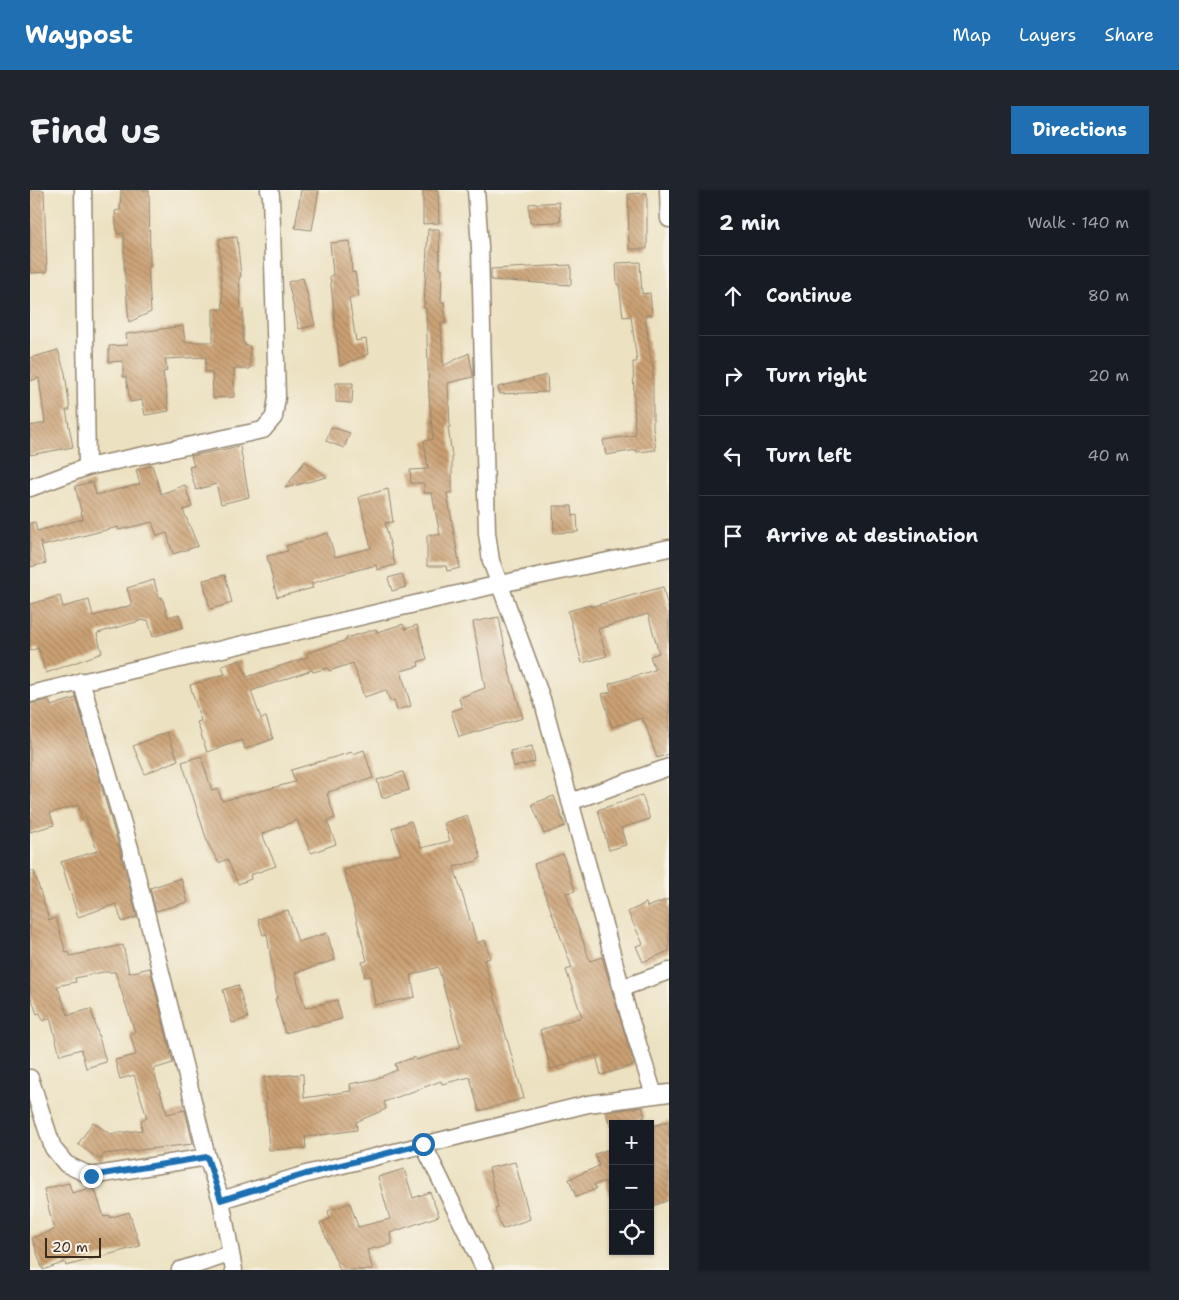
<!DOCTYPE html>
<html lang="en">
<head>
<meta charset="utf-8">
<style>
	body { margin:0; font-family:"Shantell Sans",sans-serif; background:#20242c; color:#f1f3f6 }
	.controls { position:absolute; right:15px; bottom:15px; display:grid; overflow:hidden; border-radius:0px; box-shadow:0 1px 4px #0004 }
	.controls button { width:45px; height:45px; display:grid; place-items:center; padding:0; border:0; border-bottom:1px solid #363941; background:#171b24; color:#f1f3f6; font:25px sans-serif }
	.scale { position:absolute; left:15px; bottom:12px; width:56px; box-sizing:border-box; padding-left:5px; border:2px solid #3b2a1e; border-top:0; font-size:14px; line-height:18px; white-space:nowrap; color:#3b2a1e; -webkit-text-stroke:4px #f7f3e8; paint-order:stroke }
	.stop { position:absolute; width:15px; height:15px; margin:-11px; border:4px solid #1f6fb2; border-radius:50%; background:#fff }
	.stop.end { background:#1f6fb2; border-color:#fff; box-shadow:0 1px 5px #0008 }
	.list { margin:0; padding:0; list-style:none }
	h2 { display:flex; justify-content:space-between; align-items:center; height:65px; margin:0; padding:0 20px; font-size:21px }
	h2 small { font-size:16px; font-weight:400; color:#9ea1a6 }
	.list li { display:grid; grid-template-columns:32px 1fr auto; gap:15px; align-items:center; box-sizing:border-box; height:80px; padding:0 20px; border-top:1px solid #363941 }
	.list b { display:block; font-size:19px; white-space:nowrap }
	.list em { font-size:16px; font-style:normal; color:#9ea1a6 }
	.icon { flex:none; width:28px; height:28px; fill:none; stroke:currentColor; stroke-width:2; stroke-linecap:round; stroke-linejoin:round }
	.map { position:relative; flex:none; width:639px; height:1080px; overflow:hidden; border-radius:0px }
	header { display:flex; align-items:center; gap:30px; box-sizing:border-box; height:70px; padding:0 25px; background:#1f6fb2; color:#fff }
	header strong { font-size:24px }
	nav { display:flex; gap:28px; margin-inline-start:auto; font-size:18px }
	.intro { display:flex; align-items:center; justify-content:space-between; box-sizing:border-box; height:120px; padding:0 30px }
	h1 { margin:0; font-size:35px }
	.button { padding:12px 22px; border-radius:0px; background:#1f6fb2; color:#fff; font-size:18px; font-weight:700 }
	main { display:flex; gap:30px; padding:0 30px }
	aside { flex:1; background:#171b24; border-radius:0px; box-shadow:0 1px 4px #0004 }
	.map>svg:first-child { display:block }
</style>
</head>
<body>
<header>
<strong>Waypost</strong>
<nav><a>Map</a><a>Layers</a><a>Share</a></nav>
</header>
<div class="intro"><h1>Find us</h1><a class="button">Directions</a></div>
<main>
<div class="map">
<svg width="639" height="1080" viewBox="0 0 639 1080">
	<defs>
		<pattern id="building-back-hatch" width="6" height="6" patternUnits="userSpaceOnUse" patternTransform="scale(1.25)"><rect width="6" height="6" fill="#cba073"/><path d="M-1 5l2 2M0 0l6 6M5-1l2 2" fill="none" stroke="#a6835e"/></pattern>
	</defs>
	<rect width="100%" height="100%" fill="#f7f3e8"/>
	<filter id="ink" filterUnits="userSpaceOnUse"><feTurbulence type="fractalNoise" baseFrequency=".02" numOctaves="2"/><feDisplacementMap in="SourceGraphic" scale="10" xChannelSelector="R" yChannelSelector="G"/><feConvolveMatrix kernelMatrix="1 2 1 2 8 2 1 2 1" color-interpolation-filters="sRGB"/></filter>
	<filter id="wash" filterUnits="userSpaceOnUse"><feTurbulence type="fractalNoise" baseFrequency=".0096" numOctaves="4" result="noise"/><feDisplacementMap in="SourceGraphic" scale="20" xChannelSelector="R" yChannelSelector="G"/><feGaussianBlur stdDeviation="1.12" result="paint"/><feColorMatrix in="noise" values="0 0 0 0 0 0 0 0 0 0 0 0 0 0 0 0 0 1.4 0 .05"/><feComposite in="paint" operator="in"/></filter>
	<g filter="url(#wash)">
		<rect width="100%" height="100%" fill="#ece1c1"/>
		<g id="blocks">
			<path fill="url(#building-back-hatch)" d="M 0,0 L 14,0 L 17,82 L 0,83 Z
				M 91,0 L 119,0 L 120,77 L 118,77 L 121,122 L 99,132 L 94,76 L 94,43 L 87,44 L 85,21 L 90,20 Z
				M 271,0 L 289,0 L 282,40 L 265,38 Z
				M 393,0 L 408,0 L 409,33 L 393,34 Z
				M 617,3 L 617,59 L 599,59 L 598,4 Z
				M 529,12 L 531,32 L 500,33 L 499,14 Z
				M 398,39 L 409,39 L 410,79 L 412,79 L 411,113 L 414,112 L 416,133 L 411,133 L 413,176 L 439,163 L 443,185 L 443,187 L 418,193 L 420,237 L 418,237 L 422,266 L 422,303 L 417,303 L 430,378 L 417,381 L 416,376 L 397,376 L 397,345 L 410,345 L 402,303 L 394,303 L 394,293 L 381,293 L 380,280 L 398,279 L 394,251 L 403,249 L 399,206 L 396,118 L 394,118 Z
				M 207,47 L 211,87 L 209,87 L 211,119 L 213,119 L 213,153 L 215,153 L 215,156 L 220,156 L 220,179 L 204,179 L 204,207 L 183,208 L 182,182 L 175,182 L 176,167 L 135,169 L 137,181 L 133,182 L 139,221 L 115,225 L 112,210 L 100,212 L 96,187 L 93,187 L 93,171 L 79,172 L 79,156 L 97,155 L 96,144 L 153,136 L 155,152 L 183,152 L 183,119 L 193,119 L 189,49 Z
				M 320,51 L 322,83 L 325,82 L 329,107 L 319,108 L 326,151 L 336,149 L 338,164 L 310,176 L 300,86 L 303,85 L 300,53 Z
				M 610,72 L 612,104 L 620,103 L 622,125 L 615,125 L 621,172 L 623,172 L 623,238 L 626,260 L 607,262 L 607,260 L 576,265 L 573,250 L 605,245 L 603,172 L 607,172 L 601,126 L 593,127 L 589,94 L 587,94 L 586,73 Z
				M 541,75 L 541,95 L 461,90 L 461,79 Z
				M 273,88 L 285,135 L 269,139 L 258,92 Z
				M 28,160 L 35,183 L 40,220 L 36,220 L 43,257 L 0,265 L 0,236 L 15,233 L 9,188 L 0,191 L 0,168 Z
				M 517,185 L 518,202 L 470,204 L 468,197 Z
				M 306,193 L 323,193 L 322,213 L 306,212 Z
				M 301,237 L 320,243 L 314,258 L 296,251 Z
				M 210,256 L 219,307 L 191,314 L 186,294 L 166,300 L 159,277 L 164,276 L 161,266 Z
				M 275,271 L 297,287 L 255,298 Z
				M 122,275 L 131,304 L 155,295 L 162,317 L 153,320 L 168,356 L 143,364 L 137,343 L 127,346 L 122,332 L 89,340 L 88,337 L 12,356 L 10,351 L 16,373 L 0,377 L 0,333 L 5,332 L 7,341 L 53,329 L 45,296 L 63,292 L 66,305 L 110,294 L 106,280 Z
				M 358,299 L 363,332 L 355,333 L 365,375 L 347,380 L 346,375 L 301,387 L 281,394 L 283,398 L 247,407 L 237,366 L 258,361 L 256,356 L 298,343 L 305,367 L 341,358 L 329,307 Z
				M 523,316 L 542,316 L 543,326 L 547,325 L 548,342 L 524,343 Z
				M 372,384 L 376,397 L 362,401 L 358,388 Z
				M 195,385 L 202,413 L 180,419 L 173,390 Z
				M 124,390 L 129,408 L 132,407 L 138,427 L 149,424 L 153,437 L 123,447 L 118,430 L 114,431 L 113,430 L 68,443 L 67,444 L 72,463 L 16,483 L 8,458 L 0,461 L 0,414 L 30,406 L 33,417 L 59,410 L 63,426 L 102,415 L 97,398 Z
				M 633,397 L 639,422 L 639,564 L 627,568 L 614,531 L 613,532 L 612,528 L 582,537 L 572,504 L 581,502 L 579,494 L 625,480 L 620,466 L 629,463 L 618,424 L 568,439 L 577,466 L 552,473 L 538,421 L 560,415 L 560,417 Z
				M 469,427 L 480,485 L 493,528 L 429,547 L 421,521 L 432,518 L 429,508 L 455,498 L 443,432 Z
				M 373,434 L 375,439 L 387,435 L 397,469 L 388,472 L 389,476 L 371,481 L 381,516 L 367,520 L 364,510 L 360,511 L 356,500 L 334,507 L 323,473 L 299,481 L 298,478 L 283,482 L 282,480 L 221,501 L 231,529 L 236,527 L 243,549 L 215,559 L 212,550 L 177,562 L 167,532 L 171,531 L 160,495 L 195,484 L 192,476 L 211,470 L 217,487 L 278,467 L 277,463 L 317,450 L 316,448 L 346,439 L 347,442 Z
				M 46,508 L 90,661 L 107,727 L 92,732 L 86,714 L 48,727 L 31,672 L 67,661 L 56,627 L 52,628 L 48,615 L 20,623 L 24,635 L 0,642 L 0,514 L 19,510 L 21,516 Z
				M 137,542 L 148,570 L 115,584 L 103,556 Z
				M 502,556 L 505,572 L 484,577 L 480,561 Z
				M 334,560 L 343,588 L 298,602 L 299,604 L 297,604 L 305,628 L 297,631 L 306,654 L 281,663 L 267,630 L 232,644 L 246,676 L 220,685 L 221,689 L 208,694 L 197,669 L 189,673 L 178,654 L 152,572 L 171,566 L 182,601 L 188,599 L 192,611 L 265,592 L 261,580 L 322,562 L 323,564 Z
				M 373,582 L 379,600 L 352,608 L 347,590 Z
				M 612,605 L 620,629 L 591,638 L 596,655 L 579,660 L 568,620 Z
				M 524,606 L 535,636 L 514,644 L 502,614 Z
				M 437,625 L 451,668 L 447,670 L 447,671 L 424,677 L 447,753 L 455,750 L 460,768 L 454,770 L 494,908 L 449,921 L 440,887 L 412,894 L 411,891 L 354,912 L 356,919 L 326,932 L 327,940 L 275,947 L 276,958 L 239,960 L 234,887 L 273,884 L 274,908 L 321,901 L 320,894 L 345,889 L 367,880 L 365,874 L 385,867 L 386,870 L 431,857 L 408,777 L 381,785 L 385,807 L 345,815 L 340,786 L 335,787 L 332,772 L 337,771 L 314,680 L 371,664 L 362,638 L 381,631 L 391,658 L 420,651 L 414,633 Z
				M 533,664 L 545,701 L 536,703 L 560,771 L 572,767 L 604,875 L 571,885 L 566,865 L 521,879 L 510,840 L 552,827 L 536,780 L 542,778 L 504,674 Z
				M 0,681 L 4,681 L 19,730 L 26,728 L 36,763 L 39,762 L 40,766 L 93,755 L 99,783 L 120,778 L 143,873 L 123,879 L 137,924 L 155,920 L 163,954 L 74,964 L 70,970 L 48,954 L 63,932 L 80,944 L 112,940 L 111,930 L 117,928 L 104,885 L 90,889 L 85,870 L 106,865 L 100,844 L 105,842 L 85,782 L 73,782 L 45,788 L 46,792 L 27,796 L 38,825 L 61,819 L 76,872 L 56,878 L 51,859 L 30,865 L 20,828 L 13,831 L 10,823 L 7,824 L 0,804 Z
				M 151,688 L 158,712 L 126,721 L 120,698 Z
				M 639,709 L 639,761 L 613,772 L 606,756 L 613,754 L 598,722 L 616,713 L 617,717 Z
				M 258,720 L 268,752 L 297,743 L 305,770 L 265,783 L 275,818 L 307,810 L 312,829 L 283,836 L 283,835 L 255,843 L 245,809 L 247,808 L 237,744 L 233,745 L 228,729 Z
				M 208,795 L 218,828 L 202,833 L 193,800 Z
				M 612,917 L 615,927 L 580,936 L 576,922 Z
				M 639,931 L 639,1010 L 620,1017 L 620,937 Z
				M 583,958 L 583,1008 L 581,1008 L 575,991 L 564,995 L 566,999 L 546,1007 L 539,989 L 569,976 L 565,964 Z
				M 485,972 L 500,1029 L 472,1039 L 465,1019 L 468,1018 L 459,978 Z
				M 374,979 L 383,1008 L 400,1002 L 409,1026 L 360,1043 L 362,1054 L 337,1060 L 343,1080 L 310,1080 L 290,1033 L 300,1029 L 298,1021 L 320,1013 L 328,1037 L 360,1029 L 348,987 Z
				M 39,993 L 42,1003 L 64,997 L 74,1027 L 80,1025 L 80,1028 L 99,1022 L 110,1056 L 36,1076 L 35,1072 L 13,1080 L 2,1048 L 24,1040 L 14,999 Z"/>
		</g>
	</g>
	<g filter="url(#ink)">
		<use href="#blocks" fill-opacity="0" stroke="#948670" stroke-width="1"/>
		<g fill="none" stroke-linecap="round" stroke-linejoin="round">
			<defs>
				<path id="minor" d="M 53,0 L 57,277
					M 446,0 L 450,57 L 457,343 L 461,371 L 512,509 L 598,822 L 624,905
					M 638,0 L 639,29
					M 0,298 L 57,277 L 233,240 L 244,227 L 247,207 L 241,5 L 239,0
					M 51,491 L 100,658 L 177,967 L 191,1010 L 204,1080
					M 0,504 L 470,394 L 639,358
					M 540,612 L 639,577
					M 592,798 L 639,781
					M 0,888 L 23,958 L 36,974 L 61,986 L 177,967
					M 393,954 L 455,1080
					M 191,1010 L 276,984 L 558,914 L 639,903
					M 150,1080 L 200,1064"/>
			</defs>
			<use href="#minor" stroke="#948670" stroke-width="19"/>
			<use href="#minor" stroke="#fff" stroke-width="16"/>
		</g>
	</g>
	<g fill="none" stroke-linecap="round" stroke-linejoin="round" filter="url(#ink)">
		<path stroke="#1f6fb2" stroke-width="6" d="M 61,986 L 177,967 L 191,1010 L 276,984 L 393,954"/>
	</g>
</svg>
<div class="controls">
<button>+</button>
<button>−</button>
<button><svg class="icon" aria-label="locate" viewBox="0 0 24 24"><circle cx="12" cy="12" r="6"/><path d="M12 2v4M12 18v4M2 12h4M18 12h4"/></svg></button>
</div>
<div class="scale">20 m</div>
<div class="stop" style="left:393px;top:954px"></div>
<div class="stop end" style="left:61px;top:986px"></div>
</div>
<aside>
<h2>2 min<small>Walk · 140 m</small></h2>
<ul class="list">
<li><svg class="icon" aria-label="ahead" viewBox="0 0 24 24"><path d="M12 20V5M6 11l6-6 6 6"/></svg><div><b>Continue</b></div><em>80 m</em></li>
<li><svg class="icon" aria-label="right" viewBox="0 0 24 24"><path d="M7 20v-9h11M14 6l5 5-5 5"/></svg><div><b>Turn right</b></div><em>20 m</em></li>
<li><svg class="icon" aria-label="left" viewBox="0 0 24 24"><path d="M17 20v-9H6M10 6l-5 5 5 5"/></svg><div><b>Turn left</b></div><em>40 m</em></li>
<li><svg class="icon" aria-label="arrive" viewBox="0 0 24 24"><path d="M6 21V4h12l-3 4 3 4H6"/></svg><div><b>Arrive at destination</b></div></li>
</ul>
</aside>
</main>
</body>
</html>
